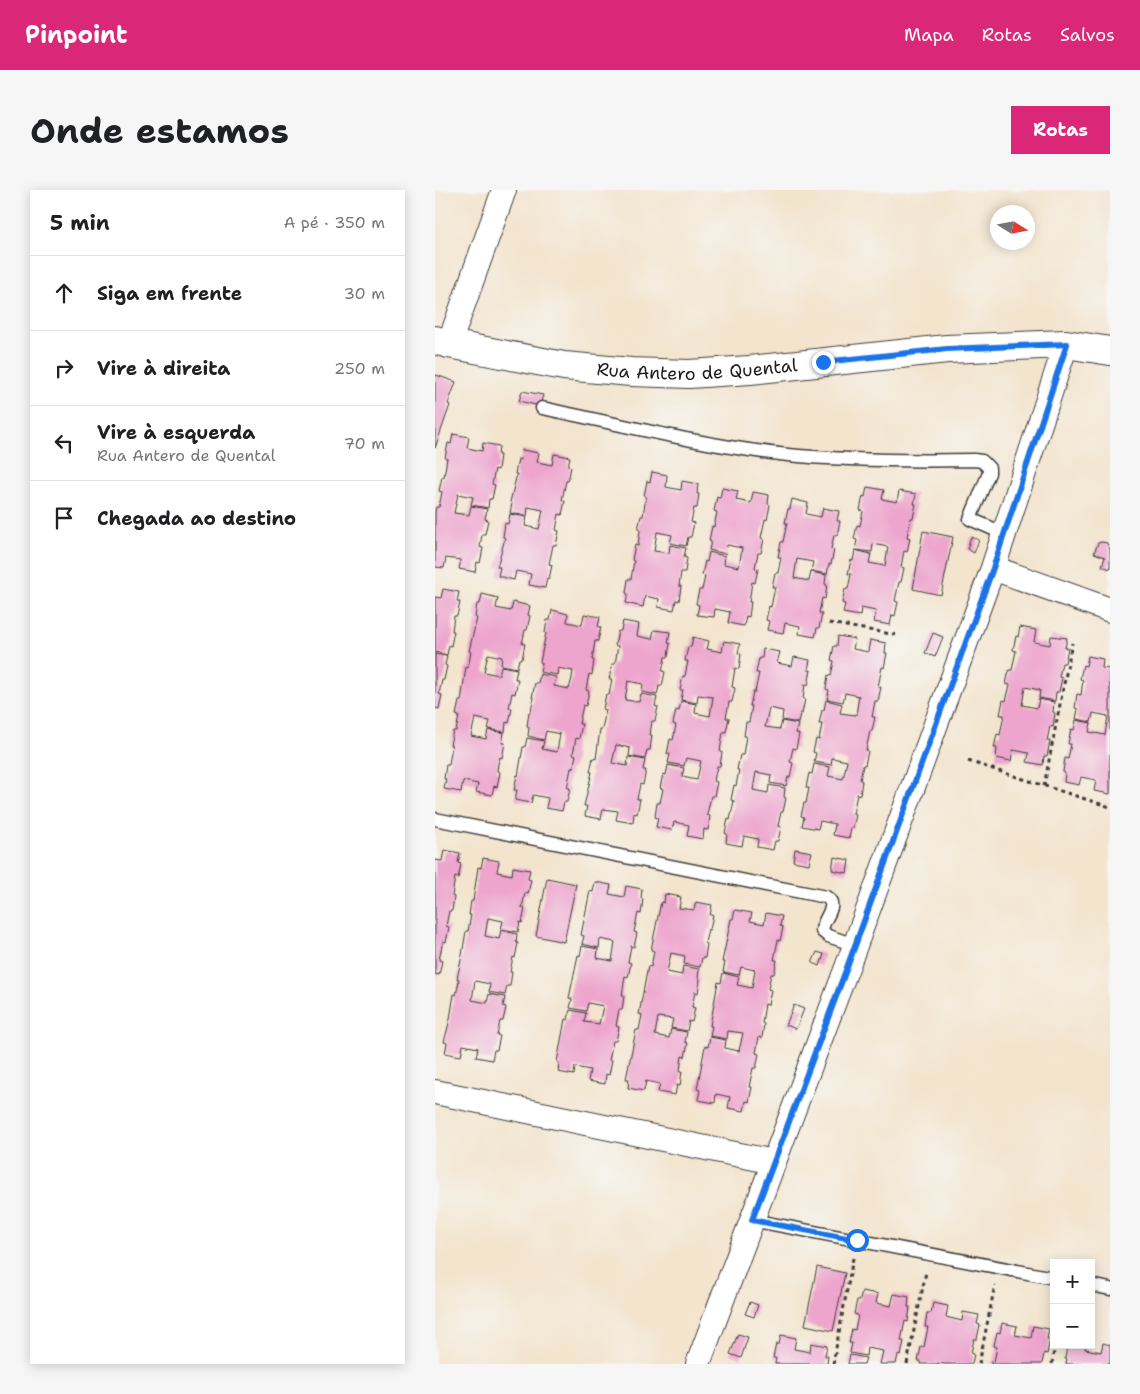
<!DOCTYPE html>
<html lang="pt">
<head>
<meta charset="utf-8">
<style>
	body { margin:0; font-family:"Shantell Sans",sans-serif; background:#f6f6f6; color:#202124 }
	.controls { position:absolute; right:15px; bottom:15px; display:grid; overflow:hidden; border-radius:0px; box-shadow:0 2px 12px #0003 }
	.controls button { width:45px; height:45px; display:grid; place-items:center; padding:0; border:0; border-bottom:1px solid #e0e0e0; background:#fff; color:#202124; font:25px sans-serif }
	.compass { position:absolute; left:555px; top:15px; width:45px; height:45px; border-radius:50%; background:#fff; box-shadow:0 2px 12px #0003; rotate:101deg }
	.stop { position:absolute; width:15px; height:15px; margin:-11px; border:4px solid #1a73e8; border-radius:50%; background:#fff }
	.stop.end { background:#1a73e8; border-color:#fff; box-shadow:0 1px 5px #0008 }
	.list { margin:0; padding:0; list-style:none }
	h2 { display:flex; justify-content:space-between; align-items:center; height:65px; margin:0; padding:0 20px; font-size:21px }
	h2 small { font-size:16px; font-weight:400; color:#757577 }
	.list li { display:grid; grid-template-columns:32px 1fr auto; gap:15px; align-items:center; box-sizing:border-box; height:75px; padding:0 20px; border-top:1px solid #e0e0e0 }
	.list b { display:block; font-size:19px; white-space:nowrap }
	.list p { margin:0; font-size:16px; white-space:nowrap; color:#757577 }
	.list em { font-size:16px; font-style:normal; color:#757577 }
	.icon { flex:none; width:28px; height:28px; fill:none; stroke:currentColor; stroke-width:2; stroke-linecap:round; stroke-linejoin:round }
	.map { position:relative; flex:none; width:675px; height:1174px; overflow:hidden; border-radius:0px }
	header { display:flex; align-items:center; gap:30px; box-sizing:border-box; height:70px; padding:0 25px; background:#db2777; color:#fff }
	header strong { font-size:24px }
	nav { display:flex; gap:28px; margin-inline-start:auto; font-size:18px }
	.intro { display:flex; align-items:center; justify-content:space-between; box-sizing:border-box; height:120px; padding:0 30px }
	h1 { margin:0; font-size:35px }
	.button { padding:12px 22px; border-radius:0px; background:#db2777; color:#fff; font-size:18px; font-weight:700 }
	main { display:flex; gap:30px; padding:0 30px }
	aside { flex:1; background:#fff; border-radius:0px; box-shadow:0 2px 12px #0003 }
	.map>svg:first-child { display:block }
</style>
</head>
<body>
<header>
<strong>Pinpoint</strong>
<nav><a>Mapa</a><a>Rotas</a><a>Salvos</a></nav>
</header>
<div class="intro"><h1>Onde estamos</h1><a class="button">Rotas</a></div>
<main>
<aside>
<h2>5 min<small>A pé · 350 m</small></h2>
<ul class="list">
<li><svg class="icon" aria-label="ahead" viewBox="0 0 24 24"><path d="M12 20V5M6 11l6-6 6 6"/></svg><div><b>Siga em frente</b></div><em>30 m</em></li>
<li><svg class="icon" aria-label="right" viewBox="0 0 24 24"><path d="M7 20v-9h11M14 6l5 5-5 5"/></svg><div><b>Vire à direita</b></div><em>250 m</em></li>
<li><svg class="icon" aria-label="left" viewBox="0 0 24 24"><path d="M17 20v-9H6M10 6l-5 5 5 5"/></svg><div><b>Vire à esquerda</b><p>Rua Antero de Quental</p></div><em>70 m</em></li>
<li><svg class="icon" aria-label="arrive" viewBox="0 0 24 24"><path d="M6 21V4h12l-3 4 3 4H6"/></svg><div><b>Chegada ao destino</b></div></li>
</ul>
</aside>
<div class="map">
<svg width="675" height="1174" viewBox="0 0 675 1174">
	<rect width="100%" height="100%" fill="#f6f6f2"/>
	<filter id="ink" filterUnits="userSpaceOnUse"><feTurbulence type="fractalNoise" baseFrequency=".02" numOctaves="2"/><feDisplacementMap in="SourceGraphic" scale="10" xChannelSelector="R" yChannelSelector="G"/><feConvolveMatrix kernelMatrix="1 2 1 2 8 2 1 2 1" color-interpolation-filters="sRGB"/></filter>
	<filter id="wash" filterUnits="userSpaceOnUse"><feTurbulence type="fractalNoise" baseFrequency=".0096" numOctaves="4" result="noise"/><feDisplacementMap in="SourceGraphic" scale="20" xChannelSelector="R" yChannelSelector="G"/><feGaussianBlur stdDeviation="1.12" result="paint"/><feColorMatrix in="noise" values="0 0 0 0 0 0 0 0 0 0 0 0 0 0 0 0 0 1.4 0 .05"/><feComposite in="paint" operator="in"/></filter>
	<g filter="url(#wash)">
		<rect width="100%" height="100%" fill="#f3e4ce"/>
		<g id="blocks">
			<path fill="#eda4cd" d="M 1,185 L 21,192 L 13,214 L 15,215 L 0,258 L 0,188 Z
				M 87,201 L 108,205 L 105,216 L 84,211 Z
				M 18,244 L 34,247 L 32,258 L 47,261 L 48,253 L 64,256 L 63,265 L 65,265 L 63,280 L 60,279 L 57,294 L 60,295 L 57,309 L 54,309 L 53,318 L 36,315 L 38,307 L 23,304 L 19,323 L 34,325 L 36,316 L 52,319 L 50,329 L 53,330 L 50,344 L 47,344 L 45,357 L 48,358 L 45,373 L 42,372 L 40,382 L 24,379 L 26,370 L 11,368 L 9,378 L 0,377 L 0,322 L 1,317 L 4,317 L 7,302 L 4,301 L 7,287 L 9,287 L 12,268 L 10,268 L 13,253 L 16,254 Z
				M 87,260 L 104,263 L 102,272 L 117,275 L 119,264 L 135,267 L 133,276 L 136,277 L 133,291 L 131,291 L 127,310 L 130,311 L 127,325 L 124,324 L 121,340 L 124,341 L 121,355 L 118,355 L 114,374 L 117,375 L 114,389 L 112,388 L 110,398 L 94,395 L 96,384 L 81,381 L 79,390 L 63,386 L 65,377 L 62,377 L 70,348 L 68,347 L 70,333 L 73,334 L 75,324 L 92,327 L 90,336 L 104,339 L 108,320 L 93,317 L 92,326 L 75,323 L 77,313 L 75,312 L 82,284 L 80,284 L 83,269 L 86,270 Z
				M 217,282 L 232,285 L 231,297 L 246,300 L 247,291 L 263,294 L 262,304 L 264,304 L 262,318 L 259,318 L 256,332 L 259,333 L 256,347 L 253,347 L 251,356 L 235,353 L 237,345 L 222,342 L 219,361 L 234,363 L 235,355 L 251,358 L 249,367 L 252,368 L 250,382 L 246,382 L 244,396 L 246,396 L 244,411 L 241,410 L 239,420 L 223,417 L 224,409 L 210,406 L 208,417 L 191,413 L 193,404 L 191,403 L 193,389 L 196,389 L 199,371 L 197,370 L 200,355 L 203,356 L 205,340 L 203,339 L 206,326 L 208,326 L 211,306 L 209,306 L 212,291 L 215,292 Z
				M 432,297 L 449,300 L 447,309 L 462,312 L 464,301 L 481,304 L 479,314 L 481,314 L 478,328 L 476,328 L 472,347 L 475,348 L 472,362 L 469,361 L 466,377 L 469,378 L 466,392 L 464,392 L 460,411 L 463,412 L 460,426 L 457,425 L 455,435 L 439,432 L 441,421 L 426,418 L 425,426 L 408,423 L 410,414 L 407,413 L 410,399 L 413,399 L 416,384 L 413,384 L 416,370 L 418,371 L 420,360 L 436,364 L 434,373 L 450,376 L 453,357 L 438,354 L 437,362 L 420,360 L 422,350 L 419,349 L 422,335 L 425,336 L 428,321 L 425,320 L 428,306 L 430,307 Z
				M 287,298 L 303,301 L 301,310 L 316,313 L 318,302 L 334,305 L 333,314 L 335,315 L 332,330 L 330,329 L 326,348 L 329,349 L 326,363 L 323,363 L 320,378 L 323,379 L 320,393 L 317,392 L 314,412 L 316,412 L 314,427 L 311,426 L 309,436 L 293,433 L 295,422 L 280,419 L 279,427 L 262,425 L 264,415 L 261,414 L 264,400 L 267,400 L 270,386 L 267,385 L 270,371 L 272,372 L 274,362 L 290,366 L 289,374 L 304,377 L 307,358 L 292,355 L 291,364 L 274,360 L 276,351 L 274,351 L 277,336 L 279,337 L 282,322 L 279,321 L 282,307 L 285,308 Z
				M 357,309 L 373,313 L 371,324 L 386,327 L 388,318 L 404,321 L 402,331 L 405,331 L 402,345 L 399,345 L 396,359 L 399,360 L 396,374 L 394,374 L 392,384 L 376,381 L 378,372 L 362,369 L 359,388 L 374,391 L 376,382 L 391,385 L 390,394 L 392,395 L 390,409 L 387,408 L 384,423 L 387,424 L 384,438 L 382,438 L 380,447 L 364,444 L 365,436 L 350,433 L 348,443 L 332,440 L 334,431 L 331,430 L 334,416 L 336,417 L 340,397 L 337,397 L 340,383 L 343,383 L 346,367 L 343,367 L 346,352 L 348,352 L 352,333 L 350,333 L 353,319 L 355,319 Z
				M 488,341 L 518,347 L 506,405 L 478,399 Z
				M 536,347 L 544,350 L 539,363 L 532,359 Z
				M 667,352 L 672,353 L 674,357 L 674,358 L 675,359 L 675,379 L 667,376 L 670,367 L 659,363 L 663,353 Z
				M 8,399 L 24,402 L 22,412 L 25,412 L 22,426 L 19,426 L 17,441 L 19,441 L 16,456 L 14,455 L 12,465 L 0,462 L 0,407 L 6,408 Z
				M 47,404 L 63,408 L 61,418 L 76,421 L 78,412 L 95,416 L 93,425 L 95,426 L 92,440 L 90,440 L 87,454 L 90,454 L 87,469 L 84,469 L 82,478 L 66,475 L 67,467 L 53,464 L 49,482 L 64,485 L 66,476 L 82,479 L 80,489 L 83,489 L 80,504 L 77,503 L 74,518 L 77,518 L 74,533 L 71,532 L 70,542 L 53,539 L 55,531 L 40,528 L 36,546 L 51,549 L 53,540 L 69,543 L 67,553 L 70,553 L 67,568 L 65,567 L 63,574 L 62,581 L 65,582 L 62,597 L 59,596 L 57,605 L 41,602 L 43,594 L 28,591 L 26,602 L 9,599 L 11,589 L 9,589 L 11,575 L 14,575 L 17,555 L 15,555 L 18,541 L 21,541 L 24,526 L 21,525 L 24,511 L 26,511 L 31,477 L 33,478 L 36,462 L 34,461 L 42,428 L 40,427 L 42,414 L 45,414 Z
				M 117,420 L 133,424 L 132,432 L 147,435 L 149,424 L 165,427 L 163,437 L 166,437 L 163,451 L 160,451 L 157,470 L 159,470 L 157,485 L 154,484 L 151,500 L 154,501 L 151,516 L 148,515 L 144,534 L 147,534 L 144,549 L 141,548 L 138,564 L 141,565 L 138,579 L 136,578 L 132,598 L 135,598 L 132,612 L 129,612 L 127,621 L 111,618 L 113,608 L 98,605 L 96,613 L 80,610 L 82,600 L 79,600 L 82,585 L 83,586 L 88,557 L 90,557 L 92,548 L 109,551 L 107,559 L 122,562 L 125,544 L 111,541 L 109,550 L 93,546 L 94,537 L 92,536 L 94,522 L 96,522 L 97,515 L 99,508 L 97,508 L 100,493 L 103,493 L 105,484 L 121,487 L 119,496 L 134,499 L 137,488 L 138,481 L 123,478 L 122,485 L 105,482 L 107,473 L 105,472 L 111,443 L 110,443 L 112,430 L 115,430 Z
				M 188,431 L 204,434 L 202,446 L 217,449 L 219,440 L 235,442 L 233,453 L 235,453 L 233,467 L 230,467 L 229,473 L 227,481 L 230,482 L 227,496 L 224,496 L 222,505 L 207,502 L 208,494 L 193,491 L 190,510 L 204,512 L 206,504 L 222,507 L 220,516 L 223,517 L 220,531 L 217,531 L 215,545 L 217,545 L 215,560 L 212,560 L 210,569 L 194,566 L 195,558 L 181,555 L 177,573 L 192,576 L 193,567 L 210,570 L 208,580 L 211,580 L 208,595 L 205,594 L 202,609 L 205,609 L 202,624 L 199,623 L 198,633 L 181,630 L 183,621 L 168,619 L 166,629 L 150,626 L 152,616 L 149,616 L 157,582 L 155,582 L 158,568 L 161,569 L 165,539 L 167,539 L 171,520 L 168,519 L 171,504 L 174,505 L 177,489 L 174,489 L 177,474 L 180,474 L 183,456 L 180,455 L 183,441 L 186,441 Z
				M 585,437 L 601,440 L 599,452 L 615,455 L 616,446 L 632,448 L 630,458 L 633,458 L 630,473 L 627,473 L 624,487 L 627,488 L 624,502 L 621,502 L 620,511 L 604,508 L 605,500 L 590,497 L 587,515 L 602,518 L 604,509 L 619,512 L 618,522 L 620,523 L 618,537 L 615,536 L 612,551 L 615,551 L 612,566 L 609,566 L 608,575 L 592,572 L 594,563 L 578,560 L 576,571 L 561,568 L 562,558 L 559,558 L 562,544 L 565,545 L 569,525 L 565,525 L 568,510 L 571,511 L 575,495 L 571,494 L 574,480 L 577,480 L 581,461 L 578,460 L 581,446 L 583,447 Z
				M 498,443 L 508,447 L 500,467 L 490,463 Z
				M 403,446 L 420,449 L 418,459 L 433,462 L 435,450 L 451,453 L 450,463 L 452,463 L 449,478 L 447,477 L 443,497 L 446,497 L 443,511 L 440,511 L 437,527 L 440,527 L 437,541 L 435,541 L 431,560 L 433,561 L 430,575 L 428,575 L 425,590 L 427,591 L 425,605 L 422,604 L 418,624 L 421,625 L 418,638 L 416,638 L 414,648 L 398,645 L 400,634 L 385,631 L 383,639 L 367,636 L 369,627 L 366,626 L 369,613 L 371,613 L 374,598 L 371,598 L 374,583 L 377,584 L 379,574 L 395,577 L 393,586 L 408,589 L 412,571 L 397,568 L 396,575 L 379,572 L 381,563 L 378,562 L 381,549 L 384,550 L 387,534 L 384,534 L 387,520 L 389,520 L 391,510 L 407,514 L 405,523 L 421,525 L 424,506 L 410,503 L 408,512 L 392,509 L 394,500 L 391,499 L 393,485 L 396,486 L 399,471 L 396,470 L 399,456 L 402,456 Z
				M 258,447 L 274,451 L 272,459 L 287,462 L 289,451 L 305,454 L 303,463 L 306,464 L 304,479 L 300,478 L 297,497 L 300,498 L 297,512 L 294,512 L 291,528 L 294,528 L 291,542 L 288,542 L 285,561 L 287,562 L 285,576 L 282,576 L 279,591 L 282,592 L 279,606 L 276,606 L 272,625 L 275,626 L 273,640 L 269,639 L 268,649 L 252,646 L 254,635 L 239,632 L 237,640 L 221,637 L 223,628 L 220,627 L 222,613 L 225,613 L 228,599 L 225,598 L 228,584 L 231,585 L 233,575 L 249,578 L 247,587 L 262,590 L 266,571 L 251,568 L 249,576 L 233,573 L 235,564 L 232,564 L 235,549 L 238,550 L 241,535 L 238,534 L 241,520 L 244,521 L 246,511 L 261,514 L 260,523 L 275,526 L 278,507 L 263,505 L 262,513 L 246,510 L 248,500 L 245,500 L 248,486 L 250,486 L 253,471 L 250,471 L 253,457 L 256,457 Z
				M 328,459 L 345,462 L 342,473 L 357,476 L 359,467 L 375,470 L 373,480 L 376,480 L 373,495 L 370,494 L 368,509 L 370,509 L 367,524 L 365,523 L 363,533 L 347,530 L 348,521 L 334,518 L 330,537 L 345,539 L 347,531 L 363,534 L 361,543 L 364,544 L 361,559 L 358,558 L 355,572 L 358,573 L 355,587 L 353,587 L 351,596 L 335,593 L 336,585 L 321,582 L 318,600 L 333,603 L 334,595 L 350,598 L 349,607 L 351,608 L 348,622 L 346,622 L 343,636 L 346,637 L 343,651 L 340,651 L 338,660 L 322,657 L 323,649 L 309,646 L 307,656 L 291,653 L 292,644 L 290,643 L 293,629 L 295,630 L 299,611 L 296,610 L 299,595 L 301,596 L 304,580 L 302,580 L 305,565 L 308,565 L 311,546 L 309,546 L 311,532 L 314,532 L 317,516 L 315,516 L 318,502 L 320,502 L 324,483 L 321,483 L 324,468 L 327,468 Z
				M 0,464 L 12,466 L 10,475 L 12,476 L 9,490 L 7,490 L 4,504 L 7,505 L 4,519 L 0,518 Z
				M 653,466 L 668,469 L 667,478 L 675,479 L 675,604 L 659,601 L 661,590 L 646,587 L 644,595 L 629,592 L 630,583 L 628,582 L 630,568 L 633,569 L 636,554 L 633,554 L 636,539 L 639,540 L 641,530 L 656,533 L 654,542 L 670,545 L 673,526 L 658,523 L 656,532 L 641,529 L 643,519 L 640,518 L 642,504 L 646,505 L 648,490 L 645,489 L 648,475 L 651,476 Z
				M 360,659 L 377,662 L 374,674 L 358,671 Z
				M 9,660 L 25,663 L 23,673 L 26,674 L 23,688 L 20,687 L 17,706 L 19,707 L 17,721 L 14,721 L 11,736 L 14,737 L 11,752 L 8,751 L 4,770 L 7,771 L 4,785 L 0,784 L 0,670 L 7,671 Z
				M 399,667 L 414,670 L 412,683 L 397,680 Z
				M 48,668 L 64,671 L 62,682 L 77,685 L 78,677 L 95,680 L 93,689 L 96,690 L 93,704 L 90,703 L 87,718 L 90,718 L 87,733 L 85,732 L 83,742 L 66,739 L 68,731 L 53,728 L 50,746 L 64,749 L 66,740 L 82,744 L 81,752 L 83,753 L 80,768 L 78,767 L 75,782 L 77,782 L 75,796 L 72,796 L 70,805 L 54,802 L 55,794 L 40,791 L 37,810 L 52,813 L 54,804 L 70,807 L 68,816 L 71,817 L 68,831 L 65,831 L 62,845 L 65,846 L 62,860 L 59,860 L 57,870 L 41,867 L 43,858 L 28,855 L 26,866 L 10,863 L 12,853 L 9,852 L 15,829 L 19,804 L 21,805 L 23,796 L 24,789 L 22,789 L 27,765 L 31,741 L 33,741 L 36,725 L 34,725 L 36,711 L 38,711 L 43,677 L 46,678 Z
				M 112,688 L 141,694 L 129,752 L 101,746 Z
				M 160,692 L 176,695 L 174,704 L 189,707 L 191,696 L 207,699 L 206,708 L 208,709 L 206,724 L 203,723 L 199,742 L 202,743 L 199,757 L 196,756 L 193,772 L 196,773 L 193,787 L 190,786 L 187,806 L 189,806 L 187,820 L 184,820 L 181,836 L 184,837 L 181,851 L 178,851 L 174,870 L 177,870 L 174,885 L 171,884 L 170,894 L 153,891 L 155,880 L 140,877 L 139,885 L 123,882 L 124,873 L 122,872 L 130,829 L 133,830 L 135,820 L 151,823 L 149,832 L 164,834 L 168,816 L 153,813 L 151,821 L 135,818 L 137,809 L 134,808 L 143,765 L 145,766 L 147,756 L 163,759 L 162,768 L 177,771 L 180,752 L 165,749 L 164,758 L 147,754 L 149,746 L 146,745 L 155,701 L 158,702 Z
				M 230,704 L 246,707 L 244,718 L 259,720 L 261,712 L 277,715 L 275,725 L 278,725 L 275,740 L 273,739 L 270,753 L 272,754 L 270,768 L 267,768 L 265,777 L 249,774 L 250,766 L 236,763 L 232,782 L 247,785 L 248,776 L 264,779 L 263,788 L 265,789 L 263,803 L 260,802 L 257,817 L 260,818 L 257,832 L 254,831 L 252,841 L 236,838 L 238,829 L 223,827 L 220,845 L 234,848 L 236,839 L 252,842 L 250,852 L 253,853 L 250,867 L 247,866 L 245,881 L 247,881 L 245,896 L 242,895 L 240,905 L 223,902 L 225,894 L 211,891 L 209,901 L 193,898 L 194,889 L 191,889 L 201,840 L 204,840 L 207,825 L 204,824 L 213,776 L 216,777 L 219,761 L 216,760 L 226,712 L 229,713 Z
				M 300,720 L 317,723 L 315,731 L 329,734 L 331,723 L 347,726 L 345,736 L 348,737 L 345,751 L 343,750 L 339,770 L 342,770 L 339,784 L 336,784 L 333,799 L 336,800 L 333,815 L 330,814 L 327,833 L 329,834 L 327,848 L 324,847 L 321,863 L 324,864 L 321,878 L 318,878 L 314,897 L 317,897 L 314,912 L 311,911 L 309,921 L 293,918 L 295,907 L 281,904 L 280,913 L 263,910 L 265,900 L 262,899 L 270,856 L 273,857 L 275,847 L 291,850 L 290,858 L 304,861 L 308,843 L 293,841 L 292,849 L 275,846 L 277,836 L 275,836 L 283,792 L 286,793 L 288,783 L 304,787 L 302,795 L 317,798 L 320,780 L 306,777 L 304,785 L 288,782 L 290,772 L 287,772 L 296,729 L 298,729 Z
				M 382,762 L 389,764 L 385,776 L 377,773 Z
				M 359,815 L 369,819 L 361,839 L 351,835 Z
				M 382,1077 L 410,1083 L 398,1141 L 370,1135 Z
				M 427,1101 L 443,1104 L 441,1113 L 456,1116 L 459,1104 L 474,1107 L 473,1117 L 475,1117 L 473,1132 L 470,1131 L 466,1151 L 469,1151 L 466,1166 L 463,1165 L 461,1174 L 445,1174 L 448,1161 L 432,1158 L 431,1166 L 415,1163 L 417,1153 L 414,1153 L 417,1139 L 420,1140 L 423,1125 L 419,1124 L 422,1110 L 425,1110 Z
				M 315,1112 L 323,1115 L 319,1127 L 310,1124 Z
				M 498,1113 L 513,1116 L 511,1127 L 527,1131 L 528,1122 L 544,1125 L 542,1134 L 545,1135 L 542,1149 L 539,1149 L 536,1163 L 539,1164 L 537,1174 L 509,1174 L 502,1173 L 502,1174 L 486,1174 L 486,1171 L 483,1171 L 486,1157 L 489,1157 L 493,1137 L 490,1137 L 492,1123 L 496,1123 Z
				M 567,1133 L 582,1136 L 580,1145 L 596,1148 L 598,1136 L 614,1139 L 612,1149 L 615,1149 L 612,1164 L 609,1163 L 607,1174 L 556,1174 L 556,1171 L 559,1172 L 562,1157 L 559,1156 L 562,1142 L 565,1143 Z
				M 303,1144 L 313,1147 L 306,1168 L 295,1164 Z
				M 346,1145 L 361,1148 L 359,1159 L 375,1162 L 376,1153 L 392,1156 L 390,1166 L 393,1166 L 392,1174 L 340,1174 L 341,1168 L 338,1168 L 341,1154 L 344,1154 Z
				M 668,1153 L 675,1155 L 675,1174 L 631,1174 L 632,1169 L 630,1169 L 632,1155 L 651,1155 L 650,1159 L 666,1162 Z
				M 415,1165 L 431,1168 L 429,1174 L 413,1174 Z"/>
		</g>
	</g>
	<g filter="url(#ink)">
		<use href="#blocks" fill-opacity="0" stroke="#3c3a37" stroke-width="1"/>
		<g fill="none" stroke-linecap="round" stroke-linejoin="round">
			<defs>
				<path id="service" d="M 107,218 C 188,235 270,256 353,265 C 414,271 477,271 539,270 L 547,271 L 554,278 L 554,283 L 535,329 L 570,344
					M 0,629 L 391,707 C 405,715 387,729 387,741 L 393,746 L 420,755
					M 317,1030 L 619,1088
					M 656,1095 L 675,1099"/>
				<path id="minor" d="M 14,154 L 69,0
					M 558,378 L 675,420
					M 0,902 L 339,972
					M 263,1174 L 414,772 L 558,378 L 631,154"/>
				<g id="tertiary">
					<path id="s1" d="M 0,150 L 14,154 L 129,176 L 196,182 L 254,184 L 315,180 L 512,159 L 631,154 L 675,161"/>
				</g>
			</defs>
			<use href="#service" stroke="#3c3a37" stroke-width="15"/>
			<use href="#minor" stroke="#3c3a37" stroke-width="26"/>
			<use href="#tertiary" stroke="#3c3a37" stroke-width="30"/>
			<path stroke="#3c3a37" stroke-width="3" stroke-dasharray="4 4" stroke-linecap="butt" d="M 394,433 L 462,445
				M 533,571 L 675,617
				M 609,596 L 637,453
				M 398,1174 L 418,1068
				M 472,1174 L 491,1082
				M 544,1174 L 560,1095
				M 617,1174 L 620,1155"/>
			<use href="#service" stroke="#fff" stroke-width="12"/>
			<use href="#minor" stroke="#fff" stroke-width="24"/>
			<use href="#tertiary" stroke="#fff" stroke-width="28"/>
		</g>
	</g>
	<g fill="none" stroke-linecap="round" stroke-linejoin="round" filter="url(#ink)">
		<path stroke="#1a73e8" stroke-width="6" d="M 388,172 L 512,159 L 632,154 L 558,378 L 414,772 L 317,1030 L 422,1050"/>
	</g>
	<g text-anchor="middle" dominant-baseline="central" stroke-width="5" stroke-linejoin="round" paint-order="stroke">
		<g font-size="18" fill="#1c1c1c" stroke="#f6f6f2">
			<text stroke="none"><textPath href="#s1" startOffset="265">Rua Antero de Quental</textPath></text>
		</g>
	</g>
</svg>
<div class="controls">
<button>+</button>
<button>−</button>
</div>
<svg class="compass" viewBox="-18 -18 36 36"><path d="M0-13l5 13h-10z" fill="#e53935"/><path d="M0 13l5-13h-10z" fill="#757577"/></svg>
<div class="stop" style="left:422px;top:1050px"></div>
<div class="stop end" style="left:388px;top:172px"></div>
</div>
</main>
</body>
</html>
